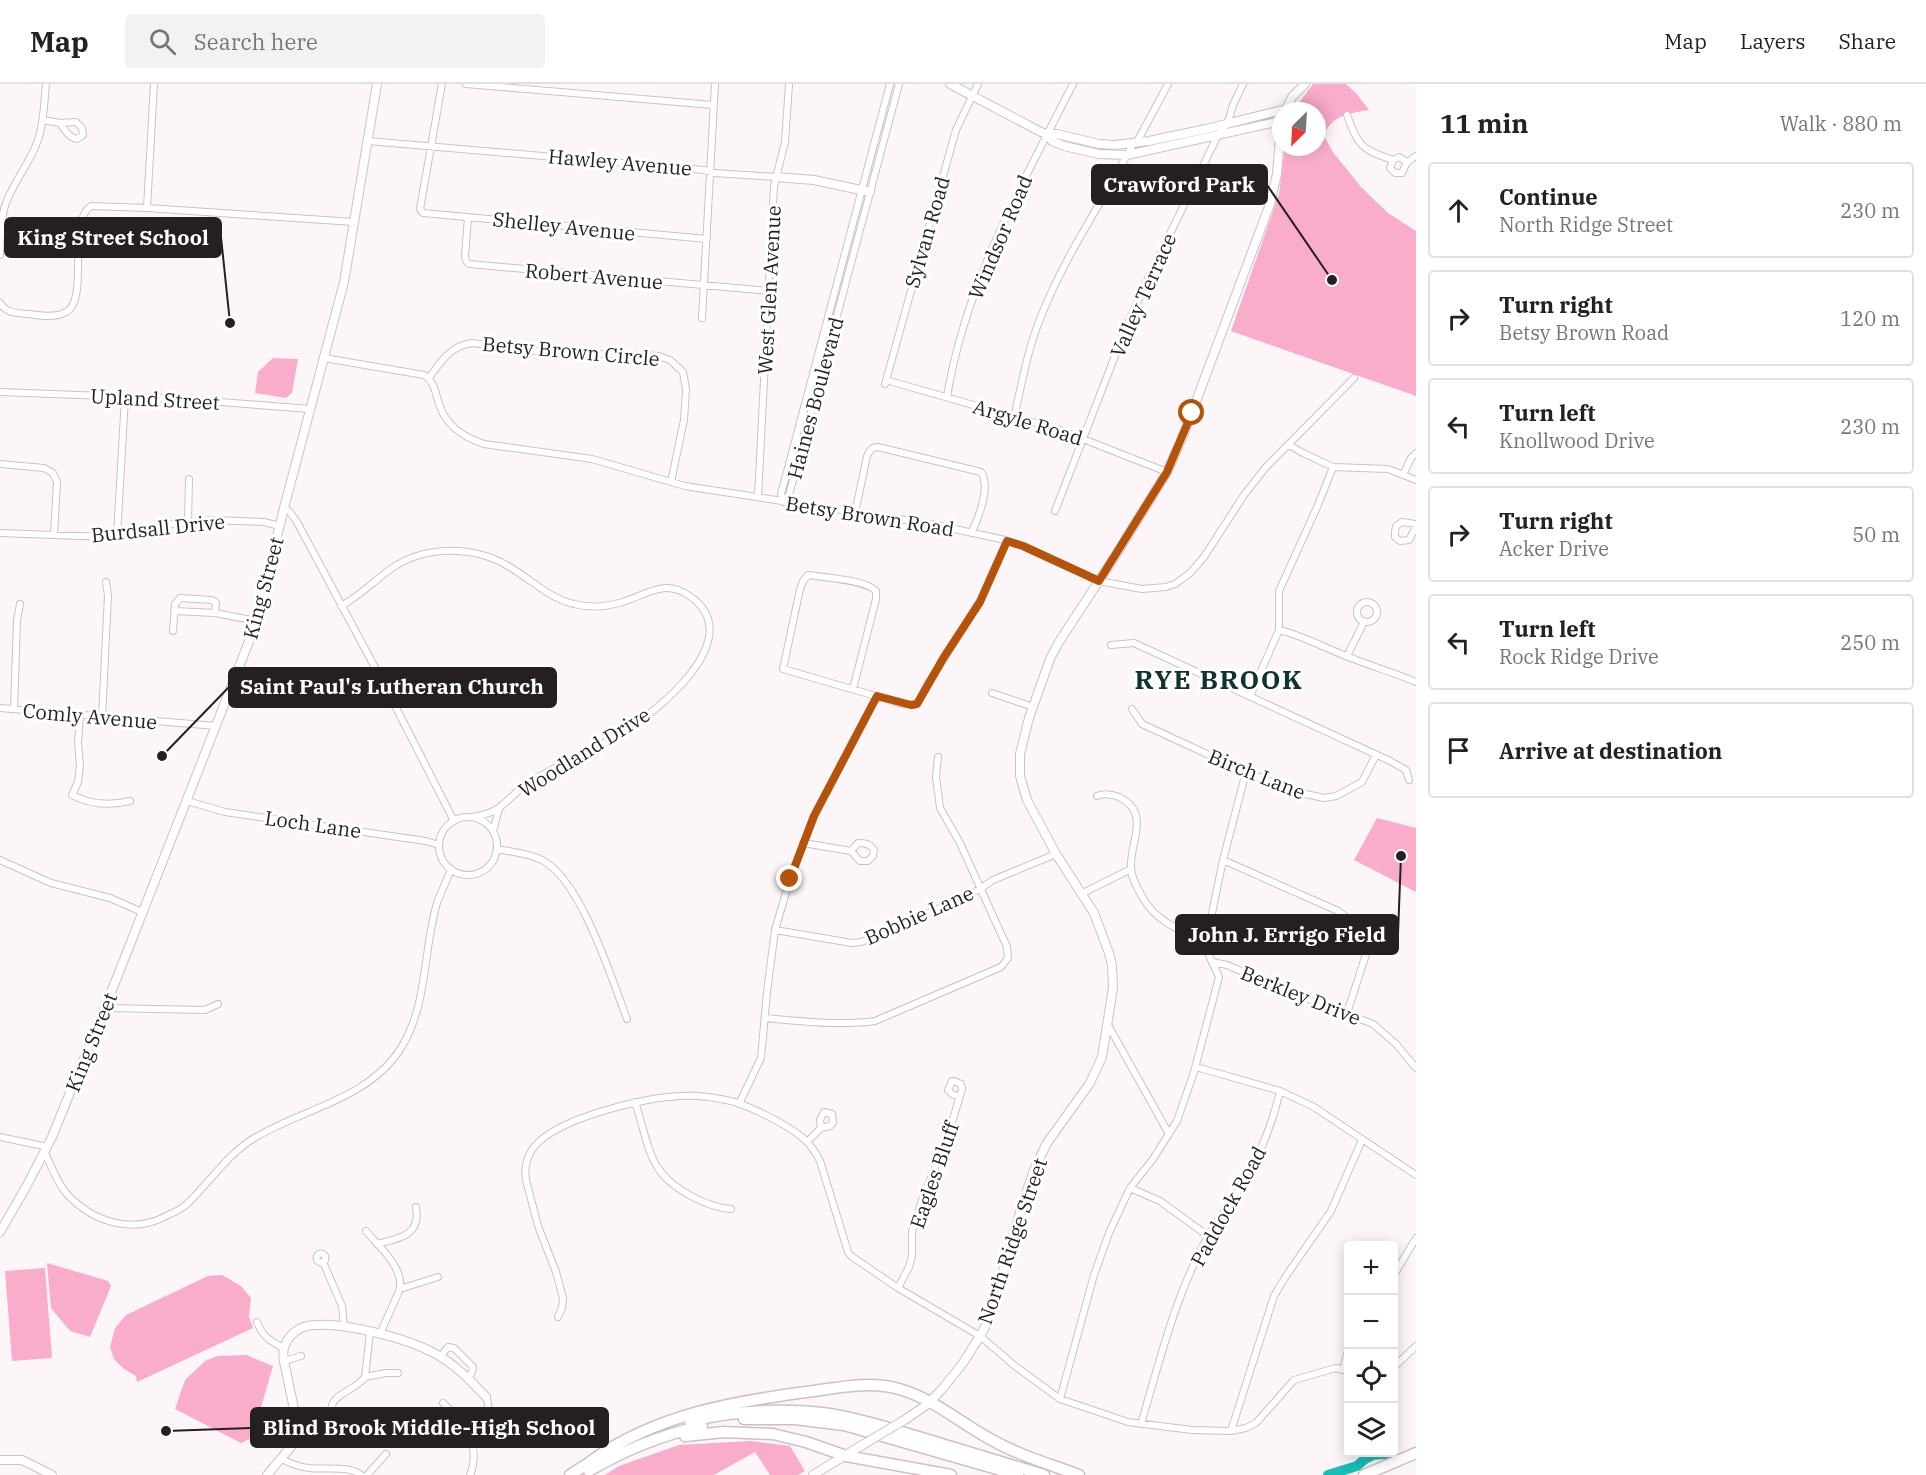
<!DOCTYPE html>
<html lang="en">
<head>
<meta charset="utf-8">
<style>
	body { margin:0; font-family:"IBM Plex Serif",serif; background:#f2f2f2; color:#222 }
	.controls { position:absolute; right:18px; bottom:18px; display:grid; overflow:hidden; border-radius:6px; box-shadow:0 3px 15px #0003 }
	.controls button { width:54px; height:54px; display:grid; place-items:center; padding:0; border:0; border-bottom:2px solid #e0e0e0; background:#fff; color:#222; font:30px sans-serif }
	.compass { position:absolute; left:1272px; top:18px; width:54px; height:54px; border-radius:50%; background:#fff; box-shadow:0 3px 15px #0003; rotate:204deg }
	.stop { position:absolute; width:18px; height:18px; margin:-14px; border:4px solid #b45309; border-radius:50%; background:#fff }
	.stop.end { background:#b45309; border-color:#fff; box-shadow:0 2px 6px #0008 }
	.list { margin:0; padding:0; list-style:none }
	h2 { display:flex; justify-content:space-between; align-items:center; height:78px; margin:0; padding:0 24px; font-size:26px }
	h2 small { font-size:20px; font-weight:400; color:#767676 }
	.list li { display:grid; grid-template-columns:39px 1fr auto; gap:18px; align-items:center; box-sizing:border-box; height:96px; margin:0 12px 12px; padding:0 12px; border:2px solid #e0e0e0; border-radius:6px }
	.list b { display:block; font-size:22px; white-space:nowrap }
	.list p { margin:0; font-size:20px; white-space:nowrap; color:#767676 }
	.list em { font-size:20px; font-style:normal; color:#767676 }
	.icon { flex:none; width:33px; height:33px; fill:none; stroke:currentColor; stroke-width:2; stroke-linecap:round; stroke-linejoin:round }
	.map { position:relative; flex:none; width:1416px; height:1391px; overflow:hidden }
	header { display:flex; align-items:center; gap:36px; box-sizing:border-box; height:84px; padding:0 30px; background:#fff; border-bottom:2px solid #e0e0e0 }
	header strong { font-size:28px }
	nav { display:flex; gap:33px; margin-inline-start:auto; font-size:21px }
	.search { width:420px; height:54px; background:#f2f2f2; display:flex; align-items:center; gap:15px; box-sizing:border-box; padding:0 21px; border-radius:6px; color:#767676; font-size:22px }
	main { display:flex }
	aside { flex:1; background:#fff }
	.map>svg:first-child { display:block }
</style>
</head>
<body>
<header>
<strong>Map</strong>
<div class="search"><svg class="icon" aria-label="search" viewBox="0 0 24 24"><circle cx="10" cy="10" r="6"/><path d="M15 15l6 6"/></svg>Search here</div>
<nav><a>Map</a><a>Layers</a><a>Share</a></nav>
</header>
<main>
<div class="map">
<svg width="1416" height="1391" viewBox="0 0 1416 1391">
	<rect width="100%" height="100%" fill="#fdf6f8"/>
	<path fill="#faaccb" d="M 1313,0 L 1346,0 L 1356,9 L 1369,26 C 1350,29 1331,31 1324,52 L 1333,68 L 1361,103 L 1388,129 L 1416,147 L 1416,312 L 1231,247 L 1279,110 L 1285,63 L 1317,63 L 1317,27 L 1293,27 Z
		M 273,274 L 298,275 L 292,309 L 286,314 L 255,309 L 258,288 Z
		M 1377,734 L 1416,744 L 1416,808 L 1354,776 Z
		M 47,1179 L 108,1197 L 111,1202 L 90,1253 L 70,1247 L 51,1224 Z
		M 45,1184 L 52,1274 L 12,1277 L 5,1187 Z
		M 222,1191 L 241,1202 L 251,1214 L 249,1233 L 253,1244 L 137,1298 L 136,1292 L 124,1285 L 114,1275 L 110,1263 L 115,1244 L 126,1231 L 208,1192 Z
		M 246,1271 L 273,1282 L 252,1354 L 241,1359 L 175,1325 L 185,1296 L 205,1277 L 218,1272 Z
		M 750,1357 L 790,1362 L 805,1387 L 798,1391 L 770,1391 L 755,1368 L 714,1391 L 605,1391 L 619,1382 L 679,1361 Z"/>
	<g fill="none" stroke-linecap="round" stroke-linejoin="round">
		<path stroke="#19beb4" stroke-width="10" d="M 1328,1391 L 1357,1382 L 1365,1375 L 1373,1371 L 1383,1370 L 1394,1373"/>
		<defs>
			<path id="minor" d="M 442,0 L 420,125 L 423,129 L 707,155
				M 466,0 L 713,21
				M 1347,31 C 1358,62 1362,66 1393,76 L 1399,73 L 1407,78
				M 43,36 L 60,39 L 76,38 L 82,44 L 83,51 L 77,55 C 68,53 65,46 60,39
				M 368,57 L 704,86 L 715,89 L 776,93
				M 1393,76 L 1390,84 L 1395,89 L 1402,89 L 1407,78
				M 1407,78 L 1416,72
				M 147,124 L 154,0
				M 468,133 L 465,172 L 466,177 L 469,180 L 769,207
				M 0,171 C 1,154 0,135 6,119 C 14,97 30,79 38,56 C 44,38 44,19 46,0
				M 0,219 C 7,230 17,229 29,230 C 41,232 56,234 66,228 C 90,216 66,138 91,122 L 147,124 L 354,138
				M 702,234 L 715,0
				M 324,274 L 424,291 C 435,298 435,308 439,320 C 446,342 463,353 484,360 L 592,375 L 685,402 L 932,440 L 1005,456 L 1023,462 L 1099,497 L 1142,505 L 1166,503 L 1175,500 L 1190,489 L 1204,473 L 1244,411 L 1266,383 L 1354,294
				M 429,294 C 441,277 450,262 472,259 L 553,269 L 642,271 L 659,272 L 670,276 L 683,288 L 686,305 L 684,336 L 671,398
				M 886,296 L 1060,346 L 1167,388
				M 885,300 L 956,46 L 978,0
				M 0,308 L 182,315 L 310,325
				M 947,313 C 965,201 1022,100 1073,0
				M 1014,333 C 1022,299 1028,263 1042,230 C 1066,170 1103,117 1133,60 L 1138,56 L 1168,0
				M 1289,361 L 1303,369 L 1333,383 L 1388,385 L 1416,396
				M 0,380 L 44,384 L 53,389 L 57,398 L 54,451
				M 1403,391 L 1411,374 L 1416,369
				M 758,413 L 774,102 L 785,58 L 789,0
				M 784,418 L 789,411 L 899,0
				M 784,418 L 781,410 L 890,0
				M 284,424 L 289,427 L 297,438 L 387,606 L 454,737
				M 1055,427 L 1125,246 L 1147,197 L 1218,51 L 1228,38 L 1233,21 L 1243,0
				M 855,429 L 867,372 C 870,366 872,363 878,363 L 981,388 C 991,402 979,434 971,449
				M 188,438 L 189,395
				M 1416,440 L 1402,438 L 1396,442 L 1395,448 L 1395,453 L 1400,457 L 1409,456 L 1416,443
				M 0,449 L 107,453 L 164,441 L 214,436 L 264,438 L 280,442
				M 117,452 L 125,313
				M1357 528a10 10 0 1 1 20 0a10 10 0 1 1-20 0Z
				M 341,522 C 360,512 375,496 392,484 C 426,461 474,462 508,482 C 531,495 548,514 574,520 C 589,524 604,523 619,519 C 646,512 663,493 691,513 C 749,555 656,629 620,650 C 595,665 569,675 544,690 C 536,694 527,698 521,704 C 502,721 499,729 472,733
				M 174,527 L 215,529 L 257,537
				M 1279,546 C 1305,552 1328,566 1354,575 C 1374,583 1395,589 1416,598
				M 173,547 L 175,520 L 180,514 L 212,516 L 216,519 L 215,529
				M 1111,561 L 1134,559 L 1390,677 L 1406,686 L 1409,696
				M 1347,572 L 1364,538
				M 853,605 L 876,515 L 876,507 C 866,496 824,493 808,491 L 803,497 L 800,505 L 783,585 L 903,620 L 914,621 L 919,617 L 926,603 L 980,517 L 1007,457
				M 992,609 L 1033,623
				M 1250,612 L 1279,546 L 1279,507 L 1318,421 L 1333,383
				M 0,624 L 216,642
				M 14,625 L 17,536 L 20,520
				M 1132,625 L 1142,640 L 1246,688 L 1301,709 L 1324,714 L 1336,712 L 1362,698 L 1376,671
				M 80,631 L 78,659 L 80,682 L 78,698 L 72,711 C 91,721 109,722 130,717
				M 102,633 L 108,512 L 106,498
				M 1097,712 C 1104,709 1111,710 1119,713 C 1152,729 1129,759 1131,784 C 1131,794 1138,805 1143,814 C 1156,838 1182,847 1206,858 L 1207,867 L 1212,878 L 1227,881 L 1280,904 L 1373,940 L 1396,960 L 1416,984
				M 187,717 L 225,728 L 426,757 L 439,761
				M439 762a29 29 0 1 1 58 0a29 29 0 1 1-58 0Z
				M 493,747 L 499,725
				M 803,759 L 851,767 L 860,777 L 868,777 L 873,772 L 874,766 C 870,760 866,759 858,759 L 851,767
				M 497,765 C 512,768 528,769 542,776 C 581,796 611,893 627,935
				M 0,776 L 51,799 L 110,814 L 142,828
				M 1223,776 L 1338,827 L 1370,851 L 1370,858 L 1347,929
				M 1081,810 L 1131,785
				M 775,846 L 852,859 L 861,858 L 895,845 L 980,805 L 993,796 L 1056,770
				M 1206,858 L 1223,776 L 1246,688
				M 105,924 L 205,926 L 218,920
				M 765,934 C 802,937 838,942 875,937 L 1001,883 L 1008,874 L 1007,863 L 960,759 L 940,724 L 936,693 L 938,673
				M 1108,941 L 1169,1050
				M 1196,983 L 1280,1007 L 1314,1023 L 1416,1091
				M 952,997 L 954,997 L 961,1000 L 962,1005 L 960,1012 L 953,1011 L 948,1006 Z
				M 635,1018 C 650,1062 646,1088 691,1112 C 704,1119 716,1124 731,1125
				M 739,1020 L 761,974 L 767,908 L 775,846 L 790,795 L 814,732 L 877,612
				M 824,1028 L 832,1030 L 833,1039 L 830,1042 L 821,1044 L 820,1036 Z
				M 0,1053 L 48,1063
				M 807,1058 L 821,1044
				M 45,1069 C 51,1082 57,1098 66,1109 C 92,1138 133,1151 168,1131 C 175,1128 182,1125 187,1120 C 210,1098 228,1069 256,1053 C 305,1024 369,1015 401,964 C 428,921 423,866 437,819 C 441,808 447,796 451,785
				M 1130,1104 L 1160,1117 L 1208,1152
				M 366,1147 C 379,1163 403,1182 400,1205 L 380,1250
				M 377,1160 C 400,1154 421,1152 416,1123
				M316.5 1174a4.5 4.5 0 1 1 9 0a4.5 4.5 0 1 1-9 0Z
				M 323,1178 L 342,1222 L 344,1243
				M 1394,1191 L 1416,1154
				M 898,1204 L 909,1183 L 912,1172 L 912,1148 L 921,1119 L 949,1048 L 960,1012
				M 400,1205 L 438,1193
				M 558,1233 L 562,1224 L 563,1214 L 556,1188 L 538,1142 L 526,1096 C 524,1084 527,1071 535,1062 C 558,1034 645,1013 681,1012 C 695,1011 712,1013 726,1016 C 745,1019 790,1042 804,1055 C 811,1061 816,1069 820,1077 L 848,1168 L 851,1172 L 898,1204 L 980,1252 L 1015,1282 L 1060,1315 L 1128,1338 L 1192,1346 L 1231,1347 L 1246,1344 L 1256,1339 L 1294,1296 L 1336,1284 L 1348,1287
				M 257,1238 C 262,1252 271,1258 284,1264
				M 440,1273 L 448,1263 L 454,1264 L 473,1283 L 472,1288 L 468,1295
				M 284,1277 L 301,1272
				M 1394,1283 L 1416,1262
				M 1343,1286 L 1348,1266
				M 365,1293 L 370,1248
				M 1060,1315 L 1094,1191 L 1109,1149 L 1130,1104 L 1153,1075 L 1177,1037 L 1194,988 L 1219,893 L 1212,878
				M 443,1319 C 463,1337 482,1363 470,1391
				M 1141,1340 C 1160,1276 1175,1212 1207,1154 C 1216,1136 1230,1121 1240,1104 C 1259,1073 1272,1043 1280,1007
				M 1231,1347 L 1274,1212 L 1286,1192 L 1331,1127 L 1362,1056
				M 331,1350 C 334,1340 329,1330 332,1321 C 336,1309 357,1305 365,1293 L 386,1289 L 398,1289
				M 469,1352 C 479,1342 494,1328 486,1313
				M 282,1375 C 291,1380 299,1383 309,1384 C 325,1386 349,1381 361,1391
				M 367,1391 L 386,1370"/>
			<path id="tertiary" d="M 950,0 L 1041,48 L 1047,50 L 1057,50 L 1099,60 L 1115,61 L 1149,57 L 1206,45 L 1286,25
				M 1285,27 L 1292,13 L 1305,0
				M 1047,50 L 1052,57 L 1064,62 L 1099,70 L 1127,71 L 1281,37
				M 776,93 L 814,96 L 870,108
				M 906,1335 L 928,1320 L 943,1304 L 963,1279 L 980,1252 L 986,1241 L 999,1201 L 1022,1121 L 1034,1086 L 1047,1059 L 1090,999 L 1102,973 L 1113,904 L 1112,881 L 1109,869 L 1094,829 L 1056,770 L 1027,716 L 1020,692 L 1020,670 L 1029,634 L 1050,575 L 1059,558 L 1119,466 L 1167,388 L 1183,352 L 1270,120 L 1277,90 L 1281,42
				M 0,1376 L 22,1376 L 52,1391
				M 267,1391 L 295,1358 C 300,1339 289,1306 286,1286 C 284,1279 282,1271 284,1264 C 288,1250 301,1241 315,1241 C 347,1239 406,1254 434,1269 C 455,1280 471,1297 486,1313
				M 813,1391 L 864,1360"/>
			<path id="secondary" d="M 0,1148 L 26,1103 L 52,1053 L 118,891 L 255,542 L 284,424 L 344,198 L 377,0"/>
			<path id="motorway" d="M 744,1335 L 795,1335 L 844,1341 L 1018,1391
				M 690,1337 C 734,1327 778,1324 823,1329 C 853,1333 883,1342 912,1351 C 956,1364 1000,1378 1044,1391
				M 685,1352 L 724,1348 L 773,1350 L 806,1358 L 846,1372 L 951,1391
				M 591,1377 C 657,1330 735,1317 814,1307 C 842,1303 871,1297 899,1305 C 934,1315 959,1338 990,1355 C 1018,1371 1049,1380 1079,1391
				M 589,1387 C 624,1366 662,1351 702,1342
				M 570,1391 L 595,1375
				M 1364,1391 L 1416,1369"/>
		</defs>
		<use href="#minor" stroke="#d0bfc5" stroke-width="8"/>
		<use href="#tertiary" stroke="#d0bfc5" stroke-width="10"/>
		<use href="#secondary" stroke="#d0bfc5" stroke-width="10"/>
		<use href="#motorway" stroke="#d0bfc5" stroke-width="13"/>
		<use href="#minor" stroke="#fff" stroke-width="6"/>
		<use href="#tertiary" stroke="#fff" stroke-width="8"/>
		<use href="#secondary" stroke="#fff" stroke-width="8"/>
		<use href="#motorway" stroke="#fff" stroke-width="10"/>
		<defs>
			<path id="tertiary-bridge" d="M 864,1360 L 906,1335"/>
		</defs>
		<use href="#tertiary-bridge" stroke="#d0bfc5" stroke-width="10" stroke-linecap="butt"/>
		<use href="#tertiary-bridge" stroke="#fff" stroke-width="8"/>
	</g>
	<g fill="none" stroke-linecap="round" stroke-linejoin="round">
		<path stroke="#b45309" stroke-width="8" d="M 790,795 L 814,732 L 877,612 L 911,621 L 917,620 L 944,573 L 980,518 L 1007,457 L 1023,462 L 1099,497 L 1167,388 L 1192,329"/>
	</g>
	<g text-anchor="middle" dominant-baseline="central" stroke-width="6" stroke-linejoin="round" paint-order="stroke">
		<g font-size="20" fill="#251f21" stroke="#fff">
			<text transform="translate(620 78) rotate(5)">Hawley Avenue</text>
			<text transform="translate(564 142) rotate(6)">Shelley Avenue</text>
			<text transform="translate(927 148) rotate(-74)">Sylvan Road</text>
			<text transform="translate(1000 153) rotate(-67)">Windsor Road</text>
			<text transform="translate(594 192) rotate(5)">Robert Avenue</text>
			<text transform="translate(769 206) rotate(-87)">West Glen Avenue</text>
			<text transform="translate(1143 211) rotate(-66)">Valley Terrace</text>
			<text transform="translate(571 267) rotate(5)">Betsy Brown Circle</text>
			<text transform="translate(815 314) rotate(-75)">Haines Boulevard</text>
			<text transform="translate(155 315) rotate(3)">Upland Street</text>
			<text transform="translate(1028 338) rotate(17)">Argyle Road</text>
			<text transform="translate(870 432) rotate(9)">Betsy Brown Road</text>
			<text transform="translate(158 444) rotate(-6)">Burdsall Drive</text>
			<text transform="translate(263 504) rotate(-75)">King Street</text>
			<text transform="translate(90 632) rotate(5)">Comly Avenue</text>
			<text transform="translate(584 668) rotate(-32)">Woodland Drive</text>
			<text transform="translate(1257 690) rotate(22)">Birch Lane</text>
			<text transform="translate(313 740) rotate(8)">Loch Lane</text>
			<text transform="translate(919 831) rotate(-24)">Bobbie Lane</text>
			<text transform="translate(1301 911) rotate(22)">Berkley Drive</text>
			<text transform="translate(91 958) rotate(-68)">King Street</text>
			<text transform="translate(934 1091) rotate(-71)">Eagles Bluff</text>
			<text transform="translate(1228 1122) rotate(-61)">Paddock Road</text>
			<text transform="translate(1012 1157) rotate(-71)">North Ridge Street</text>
		</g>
		<g font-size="26" font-weight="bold" letter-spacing="1.5" fill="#113330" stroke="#fff">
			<text x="1219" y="595">RYE BROOK</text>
		</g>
	</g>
	<path fill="none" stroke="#251f21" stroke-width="2" d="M1332 196L1267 101M230 239L221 153M162 672L229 603M1401 772L1398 850M166 1347L251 1344"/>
	<g fill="#251f21" stroke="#fff" stroke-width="2">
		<circle cx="1332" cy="196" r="6"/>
		<circle cx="230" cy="239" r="6"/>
		<circle cx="162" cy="672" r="6"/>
		<circle cx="1401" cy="772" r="6"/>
		<circle cx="166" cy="1347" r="6"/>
	</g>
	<g fill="#251f21" stroke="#251f21" stroke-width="2">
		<rect x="1092" y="81" width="175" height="39" rx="6"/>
		<rect x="5" y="134" width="216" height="39" rx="6"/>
		<rect x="229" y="584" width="327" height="39" rx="6"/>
		<rect x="1176" y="831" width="222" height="39" rx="6"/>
		<rect x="251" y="1324" width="357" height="39" rx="6"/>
	</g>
	<g font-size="21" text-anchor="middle" font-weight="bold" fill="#fff">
		<text x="1179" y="108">Crawford Park</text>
		<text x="113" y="161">King Street School</text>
		<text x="392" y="610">Saint Paul's Lutheran Church</text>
		<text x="1287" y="858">John J. Errigo Field</text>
		<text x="429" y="1351">Blind Brook Middle-High School</text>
	</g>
</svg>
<div class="controls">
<button>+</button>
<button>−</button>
<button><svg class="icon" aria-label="locate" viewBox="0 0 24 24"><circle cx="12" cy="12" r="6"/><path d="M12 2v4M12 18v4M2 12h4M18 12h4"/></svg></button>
<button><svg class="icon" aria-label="layers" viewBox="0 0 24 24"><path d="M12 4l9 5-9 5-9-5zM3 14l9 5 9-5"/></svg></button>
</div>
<svg class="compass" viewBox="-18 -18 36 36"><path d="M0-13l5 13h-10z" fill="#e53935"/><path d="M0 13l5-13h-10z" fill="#767676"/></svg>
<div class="stop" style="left:1192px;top:329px"></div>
<div class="stop end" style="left:790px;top:795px"></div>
</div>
<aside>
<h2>11 min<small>Walk · 880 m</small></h2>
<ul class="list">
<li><svg class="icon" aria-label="ahead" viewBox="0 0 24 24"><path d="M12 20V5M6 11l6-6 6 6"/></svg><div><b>Continue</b><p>North Ridge Street</p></div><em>230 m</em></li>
<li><svg class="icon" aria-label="right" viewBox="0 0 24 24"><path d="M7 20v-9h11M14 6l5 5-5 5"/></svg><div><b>Turn right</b><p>Betsy Brown Road</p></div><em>120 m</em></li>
<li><svg class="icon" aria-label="left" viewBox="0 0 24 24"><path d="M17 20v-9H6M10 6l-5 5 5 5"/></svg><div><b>Turn left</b><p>Knollwood Drive</p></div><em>230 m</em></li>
<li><svg class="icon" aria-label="right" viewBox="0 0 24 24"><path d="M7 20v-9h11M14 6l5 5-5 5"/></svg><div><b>Turn right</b><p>Acker Drive</p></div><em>50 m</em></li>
<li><svg class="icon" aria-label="left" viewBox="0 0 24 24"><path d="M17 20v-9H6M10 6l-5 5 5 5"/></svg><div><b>Turn left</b><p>Rock Ridge Drive</p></div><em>250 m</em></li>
<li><svg class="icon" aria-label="arrive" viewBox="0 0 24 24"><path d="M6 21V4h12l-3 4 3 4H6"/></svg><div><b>Arrive at destination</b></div></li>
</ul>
</aside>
</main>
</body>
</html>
